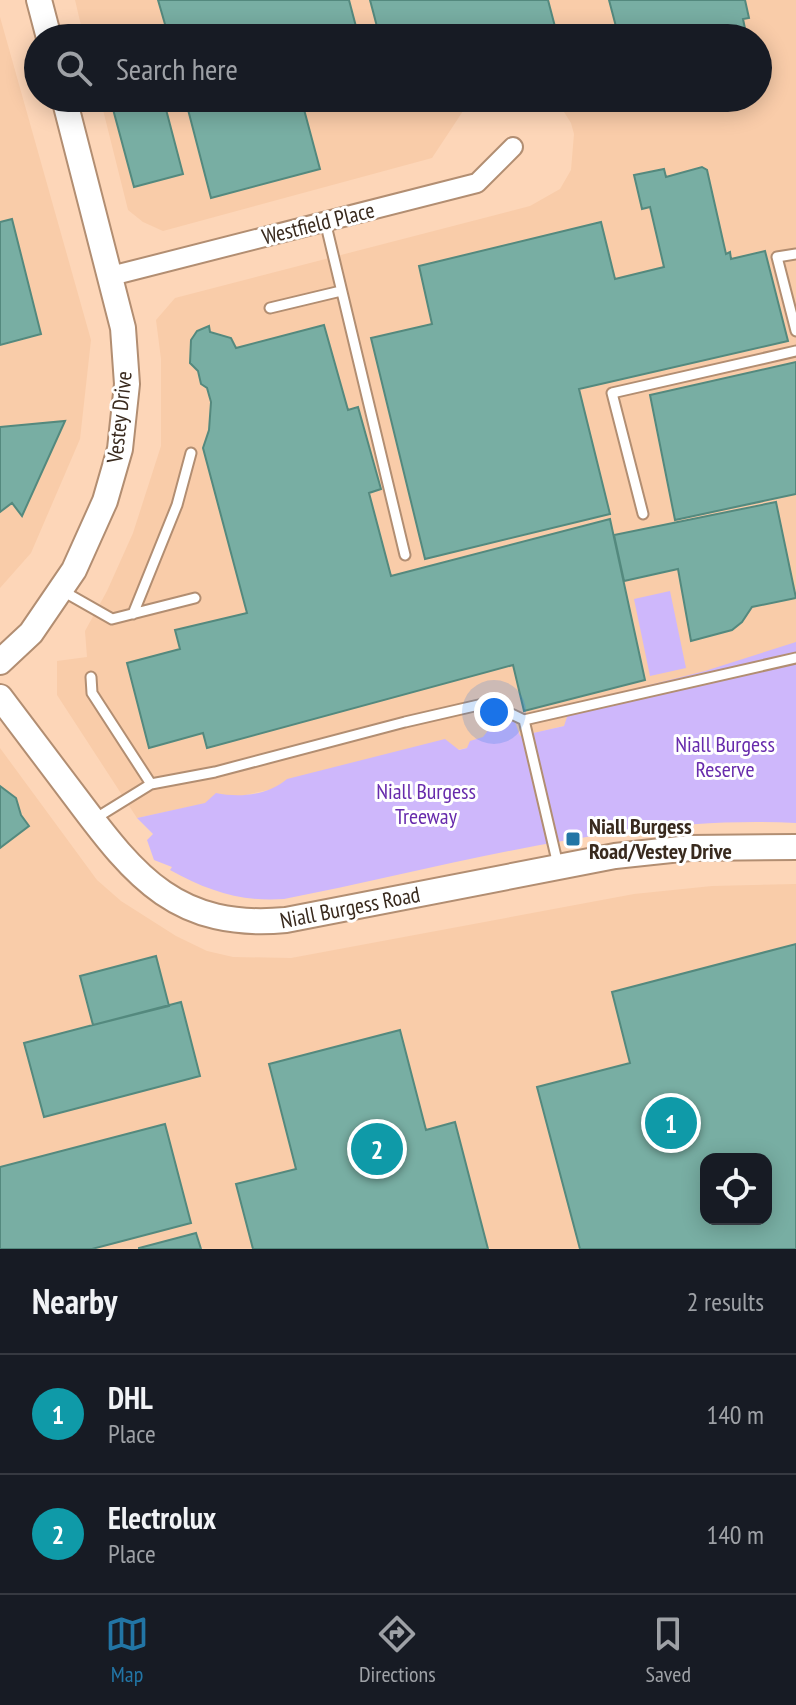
<!DOCTYPE html>
<html lang="en">
<head>
<meta charset="utf-8">
<style>
	body { margin:0; font-family:"PT Sans Narrow",sans-serif; background:#20242c; color:#f1f3f6 }
	.controls { position:absolute; right:24px; bottom:24px; display:grid; overflow:hidden; border-radius:16px; box-shadow:0 4px 20px #0003 }
	.controls button { width:72px; height:72px; display:grid; place-items:center; padding:0; border:0; border-bottom:2px solid #363941; background:#171b24; color:#f1f3f6; font:40px sans-serif }
	.you { position:absolute; left:494px; top:712px; width:28px; height:28px; margin:-20px; border:6px solid #fff; border-radius:50%; background:#1a73e8; box-shadow:0 0 0 12px #1a73e833 }
	.badge { display:grid; place-items:center; width:52px; height:52px; border-radius:50%; background:#2275a5; color:#fff; font-size:26px; font-weight:700 }
	.pin { position:absolute; translate:-50% -50%; border:4px solid #fff; box-shadow:0 2px 8px #0006 }
	.list { margin:0; padding:0; list-style:none }
	h2 { display:flex; justify-content:space-between; align-items:center; height:104px; margin:0; padding:0 32px; font-size:34px }
	h2 small { font-size:26px; font-weight:400; color:#9ea1a6 }
	.list li { display:grid; grid-template-columns:52px 1fr auto; gap:24px; align-items:center; box-sizing:border-box; height:120px; padding:0 32px; border-top:2px solid #363941 }
	.list b { display:block; font-size:30px; white-space:nowrap }
	.list p { margin:0; font-size:26px; white-space:nowrap; color:#9ea1a6 }
	.list em { font-size:26px; font-style:normal; color:#9ea1a6 }
	.icon { flex:none; width:44px; height:44px; fill:none; stroke:currentColor; stroke-width:2; stroke-linecap:round; stroke-linejoin:round }
	.map { position:relative; flex:none; width:796px; height:1249px; overflow:hidden }
	.search { position:absolute; background:#171b24; box-shadow:0 4px 20px #0003; left:24px; right:24px; top:24px; height:88px; display:flex; align-items:center; gap:20px; box-sizing:border-box; padding:0 28px; border-radius:44px; color:#9ea1a6; font-size:30px }
	.sheet { height:344px; background:#171b24 }
	nav { display:flex; justify-content:space-around; align-items:center; box-sizing:border-box; height:112px; border-top:2px solid #363941; background:#171b24; font-size:22px; color:#9ea1a6 }
	nav a { display:grid; justify-items:center; gap:4px }
	nav .on { color:#2275a5 }
	.map>svg:first-child { display:block }
</style>
</head>
<body>
<div class="map">
<svg width="796" height="1249" viewBox="0 0 796 1249">
	<rect width="100%" height="100%" fill="#fdd6b8"/>
	<path fill="#f9cca9" fill-rule="evenodd" d="M 75,0 L 796,0 L 796,671 L 499,741 L 137,818 L 57,695 L 57,661 L 87,657 L 85,631 L 107,591 L 133,533 L 161,446 L 161,359 L 156,320 L 175,298 L 530,206 L 560,189 L 571,170 L 574,134 L 571,123 L 555,98 L 758,98 L 758,38 L 84,38 Z
		M 0,17 L 91,340 L 80,439 L 31,553 L 0,588 Z
		M 100,98 L 476,98 L 469,102 L 432,158 L 163,231 L 143,222 L 128,210 Z
		M 0,748 L 97,880 L 121,901 L 176,936 L 207,951 L 233,957 L 291,958 L 634,894 L 712,886 L 796,884 L 796,1249 L 0,1249 ZM 706,1159 L 766,1159 L 766,1219 L 706,1219 Z"/>
	<path fill="#ceb7fb" d="M 670,591 L 686,668 L 650,676 L 634,599 Z
		M 796,642 L 796,823 C 623,814 453,866 284,899 C 241,902 208,891 170,870 L 172,867 L 154,860 L 147,840 L 153,834 L 137,818 L 205,803 L 216,793 C 240,798 269,795 287,779 L 445,739 L 459,750 L 467,748 L 470,741 L 483,737 L 497,719 L 515,722 L 520,736 L 564,726 L 571,705 L 705,671 Z"/>
	<path fill="#78aea3" stroke="#54897e" stroke-width="2" fill-rule="evenodd" d="M 158,0 L 349,0 L 359,38 L 169,38 Z
		M 370,0 L 548,0 L 558,38 L 380,38 Z
		M 609,0 L 745,0 L 749,18 L 743,19 L 747,38 L 619,38 Z
		M 110,98 L 163,98 L 183,174 L 134,187 Z
		M 185,98 L 319,98 L 302,102 L 320,169 L 211,198 Z
		M 702,167 L 707,170 L 726,254 L 730,252 L 731,259 L 765,251 L 788,341 L 579,389 L 610,514 L 425,559 L 371,338 L 432,324 L 419,266 L 601,222 L 615,279 L 664,267 L 650,207 L 642,209 L 634,175 L 664,169 L 666,177 Z
		M 12,219 L 41,334 L 0,345 L 0,222 Z
		M 324,325 L 348,410 L 358,407 L 381,489 L 369,493 L 391,576 L 610,519 L 645,680 L 524,711 L 513,665 L 207,748 L 203,733 L 149,748 L 127,663 L 180,649 L 175,630 L 247,613 L 203,448 L 209,430 L 211,402 L 207,388 L 201,384 L 198,371 L 190,363 L 191,340 L 197,331 L 209,326 L 210,332 L 231,338 L 236,348 Z
		M 796,362 L 796,494 L 675,520 L 650,395 Z
		M 65,421 L 22,516 L 12,503 L 0,512 L 0,427 Z
		M 776,502 L 796,598 L 752,607 L 742,622 L 732,630 L 691,641 L 678,569 L 624,581 L 614,535 Z
		M 0,786 L 16,798 L 21,815 L 29,826 L 0,848 Z
		M 796,944 L 796,1249 L 580,1249 L 537,1087 L 630,1063 L 612,992 ZM 706,1159 L 766,1159 L 766,1219 L 706,1219 Z
		M 156,956 L 169,1006 L 93,1025 L 80,976 Z
		M 181,1002 L 200,1076 L 44,1117 L 24,1043 Z
		M 400,1030 L 426,1130 L 455,1122 L 488,1249 L 253,1249 L 236,1184 L 296,1169 L 269,1064 Z
		M 165,1124 L 191,1223 L 92,1249 L 0,1249 L 0,1167 Z
		M 196,1233 L 201,1249 L 139,1249 L 139,1248 Z"/>
	<g fill="none" stroke-linecap="round" stroke-linejoin="round">
		<defs>
			<path id="service" d="M 325,221 L 405,555
				M 796,254 L 777,257 L 796,331
				M 270,308 L 341,291
				M 643,514 L 612,393 L 796,351
				M 61,590 L 112,619 L 195,598
				M 133,614 L 177,505 L 191,453
				M 91,677 L 92,693 L 151,784
				M 524,720 L 558,865
				M 96,818 L 151,784 L 215,772 L 405,722 L 483,704 L 501,709 L 524,720 L 796,658"/>
			<path id="minor" d="M 111,276 L 477,183 L 513,147"/>
			<path id="tertiary" d="M 39,0 L 49,38
				M 0,662 L 31,633 L 74,570 L 105,501 L 120,449 L 127,384 L 123,328 L 64,98
				M 0,697 C 26,731 51,765 77,799 C 136,878 178,930 286,920 L 615,856 L 690,848 L 796,847"/>
		</defs>
		<use href="#service" stroke="#b28e72" stroke-width="13"/>
		<use href="#minor" stroke="#b28e72" stroke-width="22"/>
		<use href="#tertiary" stroke="#b28e72" stroke-width="28"/>
		<use href="#service" stroke="#fff" stroke-width="9"/>
		<use href="#minor" stroke="#fff" stroke-width="18"/>
		<use href="#tertiary" stroke="#fff" stroke-width="24"/>
	</g>
	<rect fill="#2275a5" stroke="#fff" stroke-width="3" x="565" y="831" width="16" height="16" rx="4"/>
	<g text-anchor="middle" dominant-baseline="central" stroke-width="6" stroke-linejoin="round" paint-order="stroke">
		<g font-size="22" fill="#392a1e" stroke="#fff">
			<text transform="translate(318 223) rotate(-14)">Westfield Place</text>
			<text transform="translate(119 417) rotate(-84)">Vestey Drive</text>
			<text transform="translate(350 907) rotate(-11)">Niall Burgess Road</text>
		</g>
		<g font-size="22" fill="#672bac" stroke="#fff">
			<text x="725" y="744">Niall Burgess<tspan x="725" dy="25">Reserve</tspan></text>
			<text x="426" y="791">Niall Burgess<tspan x="426" dy="25">Treeway</tspan></text>
		</g>
		<g font-size="22" font-weight="bold" fill="#392a1e" stroke="#fff" text-anchor="start">
			<text x="589" y="826">Niall Burgess<tspan x="589" dy="25">Road/Vestey Drive</tspan></text>
		</g>
	</g>
</svg>
<div class="controls">
<button><svg class="icon" aria-label="locate" viewBox="0 0 24 24"><circle cx="12" cy="12" r="6"/><path d="M12 2v4M12 18v4M2 12h4M18 12h4"/></svg></button>
</div>
<div class="you"></div>
<div class="pin badge" style="left:671px;top:1123px;background:#0f9aa8">1</div>
<div class="pin badge" style="left:377px;top:1149px;background:#0f9aa8">2</div>
<div class="search"><svg class="icon" aria-label="search" viewBox="0 0 24 24"><circle cx="10" cy="10" r="6"/><path d="M15 15l6 6"/></svg>Search here</div>
</div>
<section class="sheet">
<h2>Nearby<small>2 results</small></h2>
<ul class="list">
<li><span class="badge" style="background:#0f9aa8">1</span><div><b>DHL</b><p>Place</p></div><em>140 m</em></li>
<li><span class="badge" style="background:#0f9aa8">2</span><div><b>Electrolux</b><p>Place</p></div><em>140 m</em></li>
</ul>
</section>
<nav>
<a class="on"><svg class="icon" aria-label="map" viewBox="0 0 24 24"><path d="M3 6l6-2 6 2 6-2v14l-6 2-6-2-6 2zM9 4v14M15 6v14"/></svg>Map</a>
<a><svg class="icon" aria-label="directions" viewBox="0 0 24 24"><path d="M12 3l9 9-9 9-9-9zM9 14v-3h6M13 9l2 2-2 2"/></svg>Directions</a>
<a><svg class="icon" aria-label="saved" viewBox="0 0 24 24"><path d="M7 4h10v16l-5-4-5 4z"/></svg>Saved</a>
</nav>
</body>
</html>
